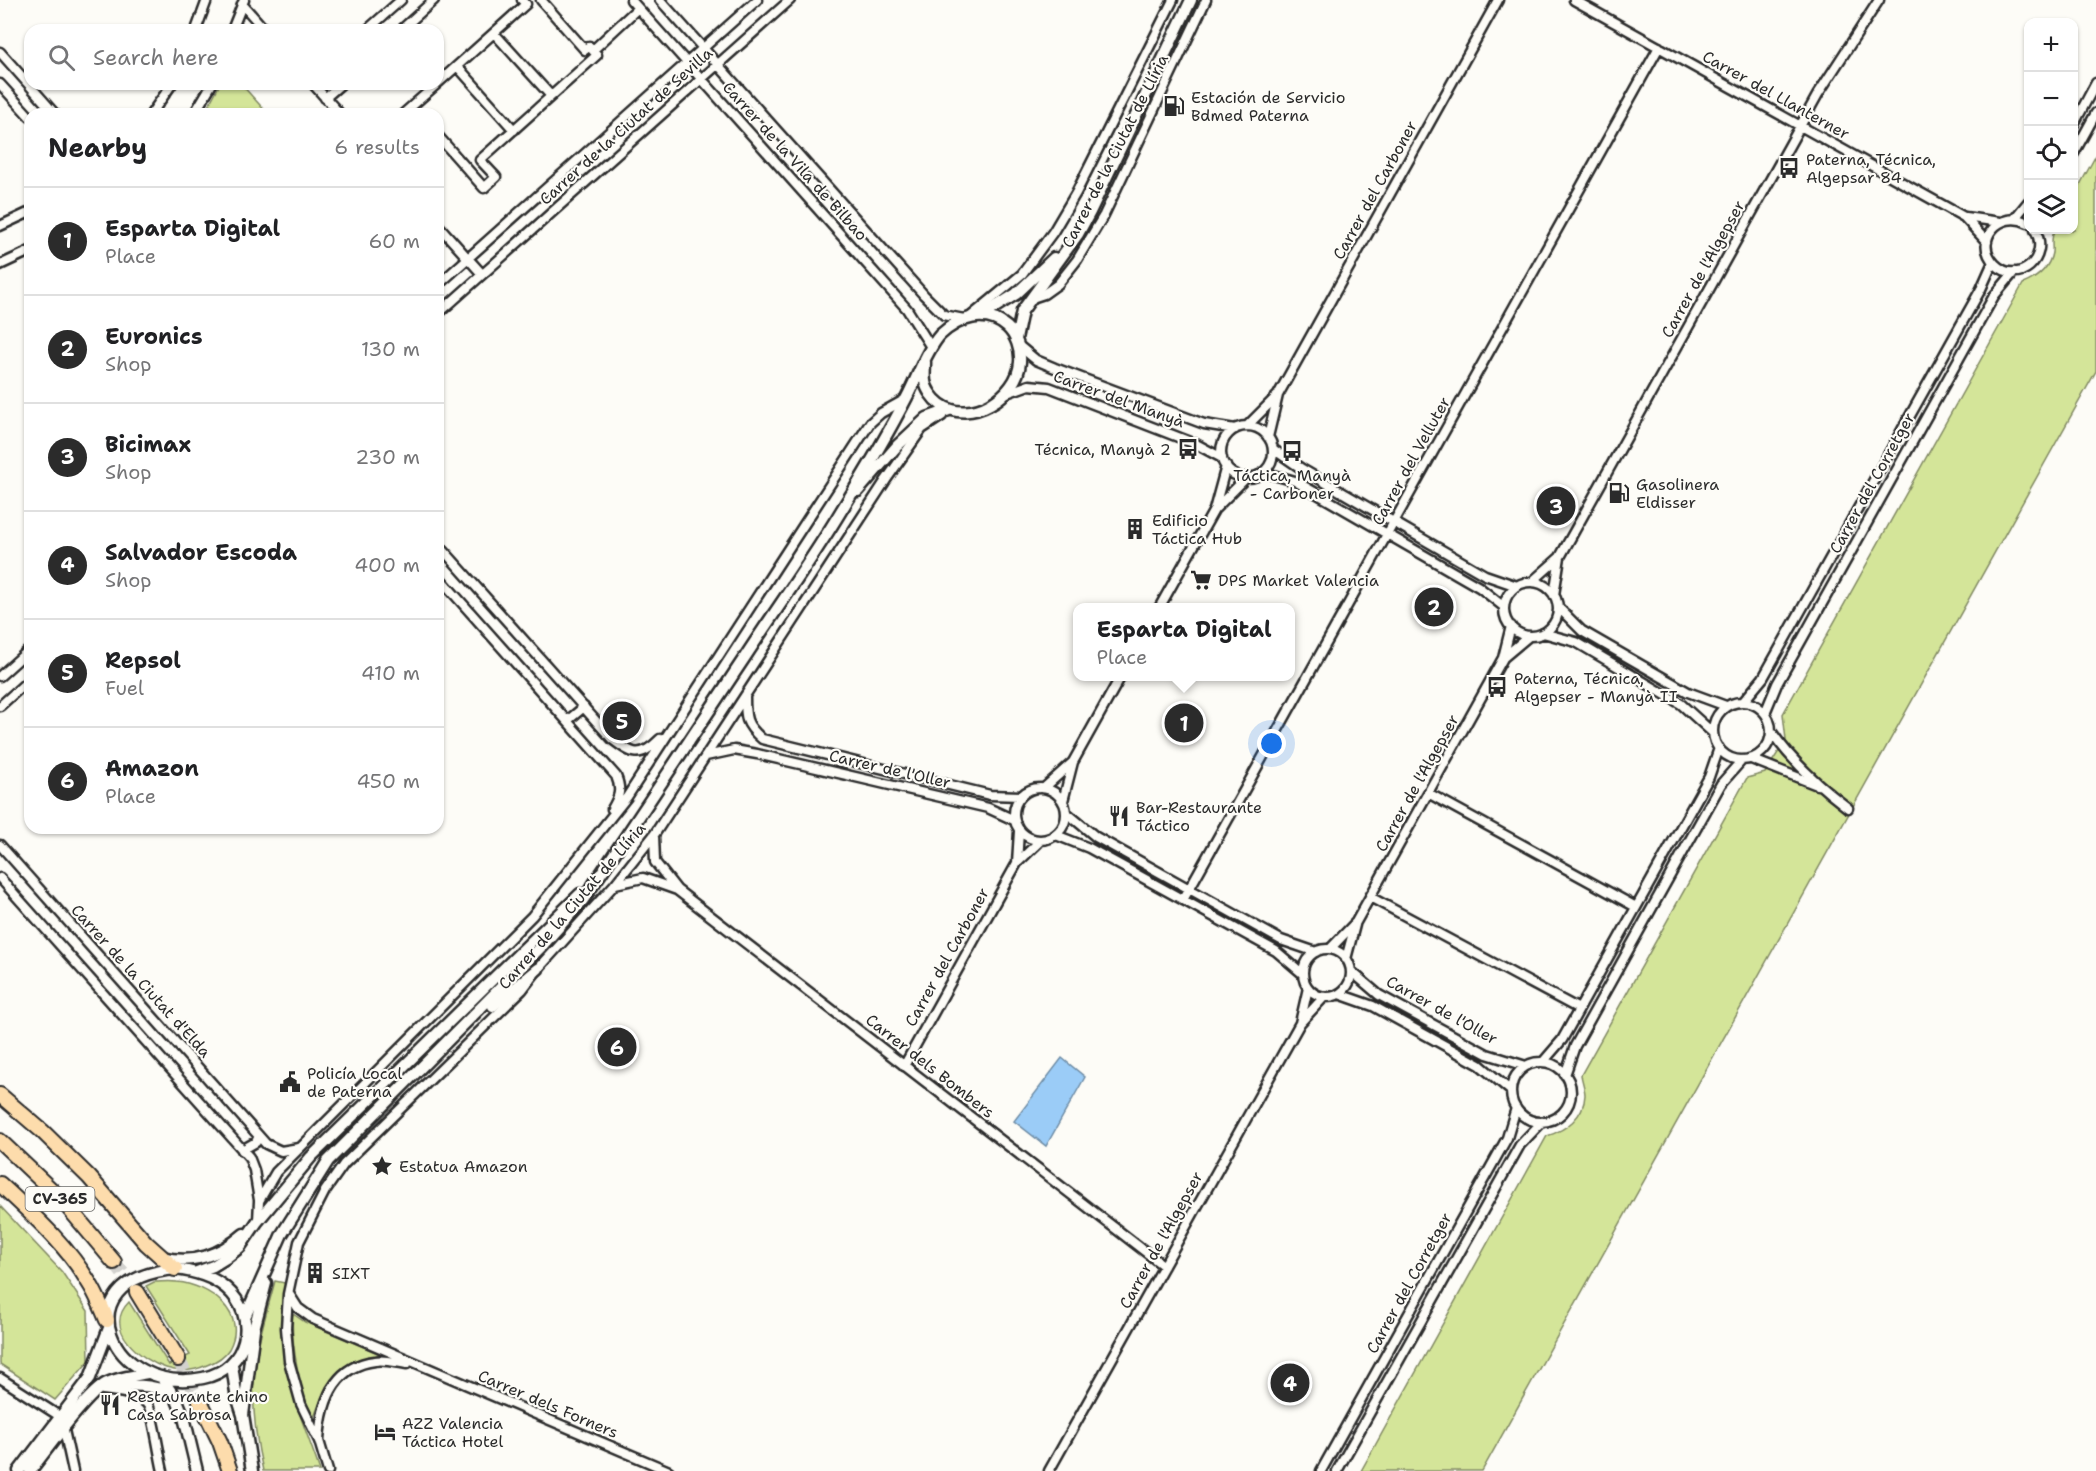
<!DOCTYPE html>
<html lang="en">
<head>
<meta charset="utf-8">
<style>
	body { margin:0; font-family:"Shantell Sans",sans-serif; background:#f2f2f2; color:#202124 }
	.controls { position:absolute; right:18px; top:18px; display:grid; overflow:hidden; border-radius:12px; box-shadow:0 2px 4px #0004 }
	.controls button { width:54px; height:54px; display:grid; place-items:center; padding:0; border:0; border-bottom:2px solid #e0e0e0; background:#fff; color:#202124; font:30px sans-serif }
	.you { position:absolute; left:1272px; top:744px; width:21px; height:21px; margin:-15px; border:4px solid #fff; border-radius:50%; background:#1a73e8; box-shadow:0 0 0 9px #1a73e833 }
	.badge { display:grid; place-items:center; width:39px; height:39px; border-radius:50%; background:#2b2b2b; color:#fff; font-size:20px; font-weight:700 }
	.pin { position:absolute; translate:-50% -50%; border:3px solid #fff; box-shadow:0 2px 6px #0006 }
	.popup { position:absolute; left:1073px; top:603px; width:222px; height:78px; box-sizing:border-box; display:grid; place-content:center; border-radius:12px; background:#fff; filter:drop-shadow(0 2px 4px #0005); font-size:20px; white-space:nowrap; color:#757577 }
	.popup b { font-size:22px; color:#202124 }
	.popup::after { content:''; position:absolute; left:50%; top:100%; margin-left:-12px; border:12px solid transparent; border-top-color:#fff }
	.list { margin:0; padding:0; list-style:none }
	h2 { display:flex; justify-content:space-between; align-items:center; height:78px; margin:0; padding:0 24px; font-size:26px }
	h2 small { font-size:20px; font-weight:400; color:#757577 }
	.list li { display:grid; grid-template-columns:39px 1fr auto; gap:18px; align-items:center; box-sizing:border-box; height:108px; padding:0 24px; border-top:2px solid #e0e0e0 }
	.list b { display:block; font-size:22px; white-space:nowrap }
	.list p { margin:0; font-size:20px; white-space:nowrap; color:#757577 }
	.list em { font-size:20px; font-style:normal; color:#757577 }
	.icon { flex:none; width:33px; height:33px; fill:none; stroke:currentColor; stroke-width:2; stroke-linecap:round; stroke-linejoin:round }
	.map { position:relative; flex:none; width:2096px; height:1471px; overflow:hidden }
	.search { position:absolute; background:#fff; box-shadow:0 2px 4px #0004; left:24px; top:24px; width:420px; height:66px; display:flex; align-items:center; gap:15px; box-sizing:border-box; padding:0 21px; border-radius:18px; color:#757577; font-size:22px }
	.panel { position:absolute; background:#fff; box-shadow:0 2px 4px #0004; left:24px; top:108px; width:420px; height:726px; border-radius:18px }
	.map>svg:first-child { display:block }
</style>
</head>
<body>
<div class="map">
<svg width="2096" height="1471" viewBox="0 0 2096 1471">
	<rect width="100%" height="100%" fill="#fdfcf7"/>
	<filter id="ink" filterUnits="userSpaceOnUse"><feTurbulence type="fractalNoise" baseFrequency=".0167" numOctaves="2"/><feDisplacementMap in="SourceGraphic" scale="12" xChannelSelector="R" yChannelSelector="G"/><feConvolveMatrix kernelMatrix="1 2 1 2 8 2 1 2 1" color-interpolation-filters="sRGB"/></filter>
	<g filter="url(#ink)">
		<path fill="#d4e599" stroke="#808862" stroke-width="1.5" d="M 220,84 L 241,84 L 268,114 L 204,114 Z
			M 2096,155 L 2096,371 L 1482,1471 L 1361,1471 L 1547,1136 C 1566,1130 1584,1117 1585,1095 C 1585,1089 1582,1081 1581,1075 L 1747,778 L 1765,773 L 1786,740 L 1783,714 L 2023,284 C 2037,278 2049,269 2052,253 C 2053,245 2050,237 2055,230 L 2074,230 L 2074,196 Z
			M 0,1206 L 62,1272 L 88,1311 L 89,1361 L 55,1400 L 0,1364 Z
			M 275,1281 L 285,1283 C 282,1309 281,1335 285,1361 C 292,1399 308,1435 320,1471 L 263,1471 C 255,1436 251,1399 255,1363 C 259,1336 268,1308 275,1281 Z
			M 154,1282 C 161,1282 169,1281 177,1282 C 209,1285 249,1313 229,1349 C 224,1357 215,1362 207,1365 C 194,1371 179,1372 166,1368 C 141,1360 102,1329 129,1302 L 169,1365 L 190,1355 L 146,1286 Z
			M 293,1314 L 305,1322 L 380,1354 L 358,1361 L 336,1375 L 326,1387 L 314,1417 C 300,1398 290,1338 293,1314 Z"/>
		<path fill="#9bccf7" stroke="#6e8ca5" stroke-width="1.5" d="M 1062,1058 L 1085,1077 L 1046,1146 L 1014,1121 Z"/>
		<g fill="none" stroke-linecap="round" stroke-linejoin="round">
			<path stroke="#d3d2ce" stroke-width="14" stroke-dasharray="14 7" stroke-linecap="butt" d="M 114,1262 L 137,1292
				M 178,1359 L 200,1401"/>
			<defs>
				<path id="minor" d="M 631,0 L 907,309 L 931,347
					M 660,0 L 924,295 L 944,315 L 964,319
					M 1574,0 L 1964,217 L 1987,242
					M 242,4 L 265,30
					M 196,30 L 207,0
					M 232,30 L 244,0
					M 367,30 L 401,0
					M 401,30 L 434,0
					M 494,33 L 551,96
					M 593,50 L 638,8
					M 0,52 L 55,114
					M 457,66 L 514,130
					M 438,83 L 526,4 L 522,0
					M 0,84 L 30,117
					M 313,84 L 340,114
					M 325,98 L 341,84
					M 151,114 L 172,84
					M 194,114 L 212,84
					M 403,114 L 437,84
					M 2074,124 L 2096,83
					M 438,136 L 484,188 L 496,177 L 480,160 L 597,55 L 589,46 L 585,50 L 541,0
					M 2074,153 L 2096,113
					M 1965,217 L 2000,222
					M 2015,218 L 2028,202
					M 2028,223 C 2000,208 1972,241 1995,264 C 2018,287 2051,258 2035,230
					M 438,225 L 482,274
					M 0,226 L 30,212
					M 0,265 L 30,251
					M 438,285 L 757,0
					M 1032,298 L 1044,294 L 1058,284 L 1077,260 L 1104,215 L 1206,0
					M 438,314 L 790,0
					M 970,317 L 1022,274 L 1053,232 L 1076,193 L 1173,0
					M 1018,345 L 1036,360 L 1055,368 L 1204,424 L 1235,429
					M 1004,394 L 1029,385 L 1049,387 L 1196,444 L 1222,458
					M 1247,426 L 1278,395 L 1498,0
					M1221 452a26 26 0 1 1 52 0a26 26 0 1 1-52 0Z
					M 1268,437 L 1278,395
					M 1273,449 L 1302,469 L 1485,575 L 1517,586
					M 1263,472 L 1295,481 L 1479,587 L 1504,607
					M 1214,510 L 1247,477
					M 438,544 L 612,739 C 633,755 640,759 660,739
					M 438,576 L 616,776 C 622,790 619,797 612,809
					M 1533,581 L 1560,557 L 1818,94 L 1879,0
					M1504 609a27 27 0 1 1 54 0a27 27 0 1 1-54 0Z
					M 1554,595 L 1560,557
					M 1558,607 L 1582,631 L 1688,692 L 1726,706
					M 1159,608 L 1214,510 L 1226,466
					M 1543,633 L 1576,642 L 1681,704 L 1713,733
					M 1504,657 L 1529,636
					M 0,676 L 30,649
					M 745,696 C 745,718 745,724 762,739 L 990,795 L 1021,796
					M 1743,702 L 1763,678 L 1981,289 L 1993,262
					M1713 731a29 29 0 1 1 58 0a29 29 0 1 1-58 0Z
					M 0,706 L 30,679
					M 1765,713 L 1777,684 L 1994,296 L 2014,272
					M 567,721 L 584,707
					M 1771,731 C 1792,762 1819,786 1848,808
					M 706,756 L 734,750 L 757,754 L 988,808 L 1014,820
					M 1751,759 L 1817,785
					M1014 814a26 26 0 1 1 52 0a26 26 0 1 1-52 0Z
					M 1044,788 L 1073,762
					M 1428,793 L 1636,907
					M 1063,801 L 1073,762 L 1121,676
					M 1067,813 L 1096,837 L 1281,940 L 1316,952
					M 654,835 L 655,862 L 677,890 L 1164,1266
					M 1056,835 L 1089,848 L 1276,951 L 1303,974
					M 0,845 L 266,1144 L 281,1151 L 299,1148
					M 1017,863 L 1019,831
					M 0,878 L 249,1157 L 254,1170 L 259,1200
					M 615,884 L 643,878 L 677,890
					M 1370,897 L 1579,1009
					M 1183,900 L 1659,47
					M1303 973a24 24 0 1 1 48 0a24 24 0 1 1-48 0Z
					M 1330,949 L 1356,922 L 1503,658 L 1511,626
					M 1346,959 L 1355,925
					M 1351,971 L 1379,995 L 1487,1054 L 1526,1066
					M 1339,994 L 1373,1006 L 1480,1065 L 1511,1091
					M 1300,1023 L 1308,988
					M 1543,1062 L 1562,1040 L 1709,777 L 1719,748
					M1511 1092a30 30 0 1 1 60 0a30 30 0 1 1-60 0Z
					M 904,1066 L 1017,863 L 1040,841
					M 1565,1075 L 1575,1046 L 1721,784 L 1742,760
					M 242,1150 L 256,1142 L 259,1136
					M 258,1221 L 259,1201 L 276,1172 L 532,916 L 627,797 L 870,423 L 881,413 L 906,399
					M 289,1294 L 298,1308 L 313,1319 L 669,1471
					M 0,1378 L 61,1417
					M 103,1390 C 117,1392 139,1393 148,1405 C 153,1412 160,1460 163,1471
					M 64,1430 L 73,1471
					M 319,1441 C 321,1405 332,1366 375,1361 C 385,1359 397,1363 407,1364
					M 328,1471 L 319,1441 L 301,1404 L 289,1361 L 286,1328 L 288,1294 L 299,1242 L 325,1191 L 344,1164 L 522,990 L 538,969 L 615,884 L 654,835 L 886,480 L 922,429 L 942,416
					M 1049,1471 L 1300,1023 L 1324,997
					M 1321,1471 L 1507,1138 L 1516,1108
					M 1337,1471 L 1520,1145 L 1542,1122"/>
				<path id="tertiary" d="M 981,316 L 1016,294 L 1054,258
					M 1016,339 L 1022,311 L 1078,234 L 1090,212 L 1191,0
					M 858,491 L 897,446 L 927,418 L 949,410
					M 493,1006 L 538,969
					M 162,1257 C 194,1265 220,1255 244,1234
					M 175,1269 C 193,1271 212,1276 226,1288 C 260,1317 248,1369 203,1378 C 112,1397 59,1280 175,1269 Z
					M 197,1272 L 213,1266 L 226,1258 L 240,1247 L 257,1222 L 311,1157 L 580,894
					M 245,1317 L 282,1234 L 328,1161 L 543,945 L 583,900 C 638,819 691,738 745,657 C 777,608 811,561 841,511 C 864,474 887,436 907,397 C 917,378 926,351 940,335 C 959,317 986,309 1007,327 C 1016,335 1021,350 1020,362 C 1018,396 970,426 940,404 C 933,399 926,389 925,381 C 924,375 925,368 925,362
					M 232,1365 L 236,1393 L 243,1415 L 252,1471
					M 161,1377 L 177,1400 L 184,1417 L 197,1471
					M 112,1387 C 133,1384 150,1385 171,1392
					M 243,1415 L 254,1329 L 266,1283
					M 19,1471 L 90,1378 L 109,1328
					M 30,1471 C 47,1450 86,1394 107,1383 C 120,1377 135,1376 148,1373"/>
				<path id="primary" d="M 0,1095 L 42,1131 L 89,1177 L 146,1243 L 175,1269
					M 0,1141 L 62,1200 L 114,1262
					M 0,1184 C 33,1215 68,1246 91,1286 C 97,1296 102,1308 107,1320
					M 137,1292 L 178,1359
					M 200,1401 L 220,1442 L 230,1471"/>
			</defs>
			<use href="#minor" stroke="#2b2b2b" stroke-width="13"/>
			<use href="#tertiary" stroke="#2b2b2b" stroke-width="15"/>
			<use href="#primary" stroke="#2b2b2b" stroke-width="18"/>
			<use href="#minor" stroke="#fdfcf7" stroke-width="8"/>
			<use href="#tertiary" stroke="#fdfcf7" stroke-width="10"/>
			<use href="#primary" stroke="#fddcac" stroke-width="14"/>
		</g>
	</g>
	<defs>
		<symbol id="fuel-bare" viewBox="-9 -9 18 18"><path d="M-5.5-6h7V0h2V4h1.3V-2.5L3-4.5l.8-.8L6-3V5H2.5V1h-1V6h-7ZM-4.2-4.7v3.2H.2V-4.7Z" fill="#2b2b2b" stroke="#fdfcf7" stroke-width="2.5" paint-order="stroke"/></symbol>
		<symbol id="bus-bare" viewBox="-9 -9 18 18"><path d="M-5-6H5V4H4V6H2V4H-2V6H-4V4H-5ZM-3.5-4V0h7V-4ZM-3.5 1.2v1.5H-2V1.2ZM2 1.2v1.5H3.5V1.2Z" fill="#2b2b2b" stroke="#fdfcf7" stroke-width="2.5" paint-order="stroke"/></symbol>
		<symbol id="building-bare" viewBox="-9 -9 18 18"><path d="M-4-6H4V6H1V3H-1V6H-4ZM-2.5-4.3h1.7v1.8h-1.7ZM.8-4.3h1.7v1.8H.8ZM-2.5-1h1.7V.8h-1.7ZM.8-1h1.7V.8H.8Z" fill="#2b2b2b" stroke="#fdfcf7" stroke-width="2.5" paint-order="stroke"/></symbol>
		<symbol id="supermarket-bare" viewBox="-9 -9 18 18"><path d="M-6-5.5h2.5l.6 2H6L4.5 2H-2.5L-4.4-4H-6ZM-1.5 3.2a1.3 1.3 0 1 0 .1 0ZM3 3.2a1.3 1.3 0 1 0 .1 0Z" fill="#2b2b2b" stroke="#fdfcf7" stroke-width="2.5" paint-order="stroke"/></symbol>
		<symbol id="restaurant-bare" viewBox="-9 -9 18 18"><path d="M-5-6h1v4h1v-4h1v4h1v-4h1v5L-1.5 .5V6h-2V.5L-5-1ZM5-6V6H3V1.5H1.5Q1.5-4 5-6Z" fill="#2b2b2b" stroke="#fdfcf7" stroke-width="2.5" paint-order="stroke"/></symbol>
		<symbol id="civic-bare" viewBox="-9 -9 18 18"><path d="M-.6-6.5H3V-4.5H.6V-3L4-1V1h2V6H-6V1h2V-1L-.6-3ZM-1.2 2.5V6h2.4V2.5Z" fill="#2b2b2b" stroke="#fdfcf7" stroke-width="2.5" paint-order="stroke"/></symbol>
		<symbol id="sight-bare" viewBox="-9 -9 18 18"><path d="M0-6L1.8-2.2L6-1.7L2.9 1.2L3.7 5.4L0 3.3L-3.7 5.4L-2.9 1.2L-6-1.7L-1.8-2.2Z" fill="#2b2b2b" stroke="#fdfcf7" stroke-width="2.5" paint-order="stroke"/></symbol>
		<symbol id="hotel-bare" viewBox="-9 -9 18 18"><path d="M-6-4.5h1.5V1H6V5H4.5V3h-9V5H-6ZM-4 0a1.8 1.8 0 1 1 3.6 0ZM.5 0V-2.5h3Q6-2.5 6 0Z" fill="#2b2b2b" stroke="#fdfcf7" stroke-width="2.5" paint-order="stroke"/></symbol>
	</defs>
	<g fill-rule="evenodd">
		<use href="#fuel-bare" x="1159" y="91" width="30" height="30"/>
		<use href="#bus-bare" x="1774" y="153" width="30" height="30"/>
		<use href="#bus-bare" x="1173" y="434" width="30" height="30"/>
		<use href="#bus-bare" x="1277" y="436" width="30" height="30"/>
		<use href="#fuel-bare" x="1604" y="478" width="30" height="30"/>
		<use href="#building-bare" x="1120" y="514" width="30" height="30"/>
		<use href="#supermarket-bare" x="1186" y="565" width="30" height="30"/>
		<use href="#bus-bare" x="1482" y="672" width="30" height="30"/>
		<use href="#restaurant-bare" x="1104" y="801" width="30" height="30"/>
		<use href="#civic-bare" x="275" y="1067" width="30" height="30"/>
		<use href="#sight-bare" x="367" y="1151" width="30" height="30"/>
		<use href="#building-bare" x="300" y="1258" width="30" height="30"/>
		<use href="#restaurant-bare" x="95" y="1390" width="30" height="30"/>
		<use href="#hotel-bare" x="370" y="1417" width="30" height="30"/>
	</g>
	<g text-anchor="middle" dominant-baseline="central" stroke-width="4.5" stroke-linejoin="round" paint-order="stroke">
		<rect fill="#fdfcf7" stroke="#6a6a68" stroke-width="1.5" x="25.5" y="1187" width="69" height="24" rx="4.5"/>
		<g font-size="15" font-weight="bold" fill="#2b2b2b">
			<text x="60" y="1199">CV-365</text>
		</g>
		<g font-size="16" fill="#2b2b2b" stroke="#fdfcf7">
			<text transform="translate(1776 95) rotate(29)">Carrer del Llanterner</text>
			<text transform="translate(626 126) rotate(-42)">Carrer de la Ciutat de Sevilla</text>
			<text transform="translate(1115 151) rotate(-63)">Carrer de la Ciutat de Llíria</text>
			<text transform="translate(795 161) rotate(48)">Carrer de la Vila de Bilbao</text>
			<text transform="translate(1375 190) rotate(-61)">Carrer del Carboner</text>
			<text transform="translate(1703 269) rotate(-61)">Carrer de l'Algepser</text>
			<text transform="translate(1119 399) rotate(20)">Carrer del Manyà</text>
			<text transform="translate(1411 461) rotate(-61)">Carrer del Velluter</text>
			<text transform="translate(1872 483) rotate(-61)">Carrer del Corretger</text>
			<text transform="translate(890 769) rotate(13)">Carrer de l'Oller</text>
			<text transform="translate(1417 783) rotate(-61)">Carrer de l'Algepser</text>
			<text transform="translate(572 906) rotate(-49)">Carrer de la Ciutat de Llíria</text>
			<text transform="translate(947 957) rotate(-61)">Carrer del Carboner</text>
			<text transform="translate(141 981) rotate(48)">Carrer de la Ciutat d'Elda</text>
			<text transform="translate(1442 1010) rotate(29)">Carrer de l'Oller</text>
			<text transform="translate(930 1066) rotate(38)">Carrer dels Bombers</text>
			<text transform="translate(1161 1240) rotate(-61)">Carrer de l'Algepser</text>
			<text transform="translate(1409 1283) rotate(-61)">Carrer del Corretger</text>
			<text transform="translate(548 1404) rotate(23)">Carrer dels Forners</text>
		</g>
		<g font-size="16" fill="#2b2b2b" stroke="#fdfcf7" text-anchor="start">
			<text x="1191" y="97">Estación de Servicio<tspan x="1191" dy="18">Bdmed Paterna</tspan></text>
			<text x="1806" y="159">Paterna, Técnica,<tspan x="1806" dy="18">Algepsar 84</tspan></text>
			<text x="1171" y="449" text-anchor="end">Técnica, Manyà 2</text>
			<text x="1292" y="475" text-anchor="middle">Táctica, Manyà<tspan x="1292" dy="18">- Carboner</tspan></text>
			<text x="1636" y="484">Gasolinera<tspan x="1636" dy="18">Eldisser</tspan></text>
			<text x="1152" y="520">Edificio<tspan x="1152" dy="18">Táctica Hub</tspan></text>
			<text x="1218" y="580">DPS Market Valencia</text>
			<text x="1514" y="678">Paterna, Técnica,<tspan x="1514" dy="18">Algepser - Manyà II</tspan></text>
			<text x="1136" y="807">Bar-Restaurante<tspan x="1136" dy="18">Táctico</tspan></text>
			<text x="307" y="1073">Policía Local<tspan x="307" dy="18">de Paterna</tspan></text>
			<text x="399" y="1166">Estatua Amazon</text>
			<text x="332" y="1273">SIXT</text>
			<text x="127" y="1396">Restaurante chino<tspan x="127" dy="18">Casa Sabrosa</tspan></text>
			<text x="402" y="1423">AZZ Valencia<tspan x="402" dy="18">Táctica Hotel</tspan></text>
		</g>
	</g>
</svg>
<div class="controls">
<button>+</button>
<button>−</button>
<button><svg class="icon" aria-label="locate" viewBox="0 0 24 24"><circle cx="12" cy="12" r="6"/><path d="M12 2v4M12 18v4M2 12h4M18 12h4"/></svg></button>
<button><svg class="icon" aria-label="layers" viewBox="0 0 24 24"><path d="M12 4l9 5-9 5-9-5zM3 14l9 5 9-5"/></svg></button>
</div>
<div class="you"></div>
<div class="pin badge" style="left:1184px;top:723px">1</div>
<div class="popup"><b>Esparta Digital</b>Place</div>
<div class="pin badge" style="left:1434px;top:607px">2</div>
<div class="pin badge" style="left:1556px;top:506px">3</div>
<div class="pin badge" style="left:1290px;top:1383px">4</div>
<div class="pin badge" style="left:622px;top:721px">5</div>
<div class="pin badge" style="left:617px;top:1047px">6</div>
<div class="search"><svg class="icon" aria-label="search" viewBox="0 0 24 24"><circle cx="10" cy="10" r="6"/><path d="M15 15l6 6"/></svg>Search here</div>
<section class="panel">
<h2>Nearby<small>6 results</small></h2>
<ul class="list">
<li><span class="badge">1</span><div><b>Esparta Digital</b><p>Place</p></div><em>60 m</em></li>
<li><span class="badge">2</span><div><b>Euronics</b><p>Shop</p></div><em>130 m</em></li>
<li><span class="badge">3</span><div><b>Bicimax</b><p>Shop</p></div><em>230 m</em></li>
<li><span class="badge">4</span><div><b>Salvador Escoda</b><p>Shop</p></div><em>400 m</em></li>
<li><span class="badge">5</span><div><b>Repsol</b><p>Fuel</p></div><em>410 m</em></li>
<li><span class="badge">6</span><div><b>Amazon</b><p>Place</p></div><em>450 m</em></li>
</ul>
</section>
</div>
</body>
</html>
